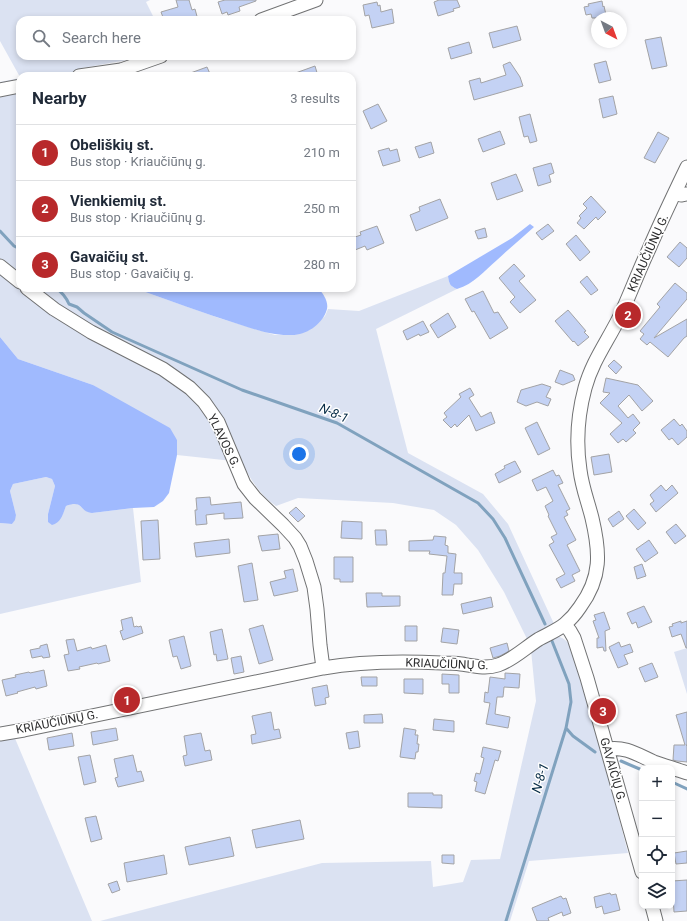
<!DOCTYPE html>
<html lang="en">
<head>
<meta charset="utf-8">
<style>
	body { margin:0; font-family:Roboto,sans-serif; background:#f6f6f7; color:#1f2937 }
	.controls { position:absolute; right:12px; bottom:12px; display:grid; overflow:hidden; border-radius:8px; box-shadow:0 2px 6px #0003 }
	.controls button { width:36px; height:36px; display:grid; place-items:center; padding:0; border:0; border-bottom:1px solid #e0e1e3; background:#fff; color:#1f2937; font:20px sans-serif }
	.compass { position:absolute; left:591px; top:12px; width:36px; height:36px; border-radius:50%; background:#fff; box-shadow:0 2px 6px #0003; rotate:139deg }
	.you { position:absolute; left:299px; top:454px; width:14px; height:14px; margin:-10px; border:3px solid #fff; border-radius:50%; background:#1a73e8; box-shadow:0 0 0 6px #1a73e833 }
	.badge { display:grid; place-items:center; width:26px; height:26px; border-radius:50%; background:#b8292b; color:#fff; font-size:13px; font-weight:700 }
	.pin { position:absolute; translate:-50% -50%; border:2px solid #fff; box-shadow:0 1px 4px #0006 }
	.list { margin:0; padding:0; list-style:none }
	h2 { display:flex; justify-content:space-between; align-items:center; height:52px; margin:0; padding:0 16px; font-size:17px }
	h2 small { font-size:13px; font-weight:400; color:#747a83 }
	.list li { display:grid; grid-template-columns:26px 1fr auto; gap:12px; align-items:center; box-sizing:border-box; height:56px; padding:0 16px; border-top:1px solid #e0e1e3 }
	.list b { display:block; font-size:15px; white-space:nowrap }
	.list p { margin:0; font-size:13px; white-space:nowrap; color:#747a83 }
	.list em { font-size:13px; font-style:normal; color:#747a83 }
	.icon { flex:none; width:22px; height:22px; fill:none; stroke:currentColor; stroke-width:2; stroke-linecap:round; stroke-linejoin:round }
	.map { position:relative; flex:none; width:687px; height:921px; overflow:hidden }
	.search { position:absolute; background:#fff; box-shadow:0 2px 6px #0003; left:16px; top:16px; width:340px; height:44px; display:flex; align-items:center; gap:10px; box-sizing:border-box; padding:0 14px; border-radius:12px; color:#747a83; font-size:15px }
	.panel { position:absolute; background:#fff; box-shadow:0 2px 6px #0003; left:16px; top:72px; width:340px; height:220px; border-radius:12px }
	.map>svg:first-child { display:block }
</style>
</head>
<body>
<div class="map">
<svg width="687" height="921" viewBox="0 0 687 921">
	<rect width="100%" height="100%" fill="#fafafc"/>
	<path fill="#dbe2f2" d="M 0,0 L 150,0 L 146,2 L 155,20 L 20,20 L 20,56 L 149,56 L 82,68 L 86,76 L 20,76 L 20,77 L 0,41 Z
		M 20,78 L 20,288 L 134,288 L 219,318 L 275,335 L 294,335 L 309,330 L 325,316 L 328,309 L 359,311 L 448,276 C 449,284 450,286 457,289 L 376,329 L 408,453 L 483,494 L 508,524 L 555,626 L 528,641 L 504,592 L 478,550 L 456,525 L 434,510 L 393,503 L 298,498 L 276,506 C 260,495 250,479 242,462 L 177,455 L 177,440 L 93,385 L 18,359 L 0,337 L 0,82 Z
		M 46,477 L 52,479 L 55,486 L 48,514 L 62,516 L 66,506 C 69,505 71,504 73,503 C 81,503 83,512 92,513 L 133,508 L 141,582 L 0,614 L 0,523 L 12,524 L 16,515 L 10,491 L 13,484 Z
		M 558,636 C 565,639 568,642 573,648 L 600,745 L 628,853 L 529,861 L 510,921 L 100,921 L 322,863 L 431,861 L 433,887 L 463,882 L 471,860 L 500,859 L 536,701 L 531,650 Z
		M 687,648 L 687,694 L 674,652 Z
		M 14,736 L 92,921 L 0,921 L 0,739 Z"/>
	<path fill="#a0bafe" d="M 530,224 L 534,227 C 522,238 509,249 497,260 C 484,271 474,284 457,289 C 450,286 449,284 448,276 L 512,238 Z
		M 134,288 L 318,288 C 324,294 330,304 326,312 C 321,325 306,335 292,335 C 273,336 257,330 238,324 C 203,313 169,300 134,288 Z
		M 0,337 L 18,359 L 93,385 L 170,428 L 177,440 L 177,455 L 169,493 L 163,501 L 154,507 L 133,508 L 92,513 C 79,512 84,499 66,506 C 63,514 61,523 52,525 L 48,522 L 48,514 L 55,486 L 52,479 L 46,477 L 13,484 L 10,491 L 16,515 L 15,520 L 12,524 L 0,523 Z"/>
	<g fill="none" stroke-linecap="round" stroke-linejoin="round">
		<path stroke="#80a2be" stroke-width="3" d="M 0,231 L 14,246 L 20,249
			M 56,288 C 63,293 66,297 69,304 L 77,307 L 84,313 L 112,332 L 242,390 L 337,423 L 478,503 L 493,519 L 505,538 L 545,624
			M 566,728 L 573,736 L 595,752
			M 621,761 L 642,770
			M 672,782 L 687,789
			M 506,921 L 566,728 L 571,702 L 569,684 L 552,641"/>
	</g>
	<path fill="#c4d2f4" stroke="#a3a3a5" d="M 176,0 L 189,0 L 192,10 L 195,9 L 198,20 L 164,20 L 161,12 L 178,7 Z
		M 225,0 L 256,0 L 256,1 L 239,7 L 240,11 L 228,15 L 227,12 L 222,14 L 218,2 Z
		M 439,0 L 457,0 L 460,7 L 453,9 L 454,11 L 438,16 L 434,2 Z
		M 602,1 L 603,7 L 604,6 L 606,15 L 604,15 L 605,18 L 592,18 L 591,14 L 586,15 L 584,7 L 589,6 L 588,4 Z
		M 377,2 L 378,6 L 380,5 L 381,12 L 392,9 L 394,23 L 372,28 L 369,15 L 365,16 L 363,5 Z
		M 517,26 L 521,40 L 493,48 L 489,33 Z
		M 661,37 L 667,66 L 652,69 L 645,40 Z
		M 469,42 L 472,53 L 451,59 L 448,48 Z
		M 606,61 L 611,80 L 599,83 L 594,64 Z
		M 510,62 L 520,77 L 523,86 L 474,100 L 469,81 L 480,78 L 481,83 L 506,75 L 503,65 Z
		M 315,66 L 318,76 L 290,76 L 290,75 Z
		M 207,67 L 211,76 L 185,76 L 185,75 Z
		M 613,96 L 617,114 L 603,118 L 599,99 Z
		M 378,104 L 387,121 L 371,129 L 363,111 Z
		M 530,114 L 537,141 L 530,143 L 528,136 L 524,137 L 519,117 Z
		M 500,131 L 505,144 L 483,152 L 478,139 Z
		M 658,132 L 669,138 L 655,163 L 644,158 Z
		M 431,142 L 434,153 L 419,158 L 415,147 Z
		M 389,148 L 390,151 L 397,149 L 400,161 L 383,166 L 378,151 Z
		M 551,163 L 554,173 L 549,175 L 551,182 L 538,186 L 533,168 Z
		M 516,174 L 523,191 L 497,200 L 491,183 Z
		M 591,196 L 606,212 L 598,220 L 596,217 L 584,229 L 577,223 L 581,218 L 579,216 L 587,208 L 583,204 Z
		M 440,199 L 448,218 L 416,231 L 410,215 L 420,211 L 419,207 Z
		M 548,224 L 554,231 L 542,240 L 536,233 Z
		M 377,226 L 384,243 L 367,250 L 365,246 L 355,250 L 352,242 L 352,238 L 361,235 L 360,232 Z
		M 485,228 L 487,237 L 478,239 L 475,231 Z
		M 576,235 L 590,252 L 580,261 L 566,244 Z
		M 680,242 L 687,248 L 687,258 L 679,267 L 667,257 Z
		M 514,264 L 525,276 L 519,281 L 536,300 L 520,313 L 510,302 L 515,297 L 499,278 Z
		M 587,276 L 598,290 L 591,295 L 580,282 Z
		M 675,283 L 687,293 L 687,299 L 654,338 L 687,319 L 687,336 L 684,338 L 668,357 L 650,342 L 647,345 L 640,339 L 644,334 L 640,331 L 660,307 L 657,304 Z
		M 483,291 L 494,313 L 498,312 L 508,328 L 490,339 L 474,311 L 472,312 L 465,299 Z
		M 568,310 L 586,331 L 584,332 L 589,337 L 578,346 L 574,341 L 573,342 L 555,321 Z
		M 448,313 L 456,327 L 438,338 L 430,325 Z
		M 423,321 L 429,332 L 420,336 L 419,334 L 407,340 L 403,331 Z
		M 614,360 L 622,367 L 616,374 L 608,366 Z
		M 560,370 L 573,375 L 575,380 L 563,385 L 555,382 Z
		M 606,378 L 638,385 L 653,401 L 642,411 L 629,395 L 618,406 L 628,418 L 633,414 L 640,423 L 633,430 L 636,433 L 626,442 L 623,439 L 618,443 L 610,434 L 622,423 L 600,403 L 610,393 L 603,392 Z
		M 542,384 L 551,387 L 546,397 L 551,399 L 548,406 L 537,402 L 526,406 L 517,402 L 521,390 Z
		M 470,388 L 474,395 L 469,398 L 481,417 L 491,412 L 495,423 L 476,431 L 469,415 L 457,427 L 455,424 L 451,428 L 443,420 L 447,417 L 444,413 L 461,397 L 459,394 Z
		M 674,419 L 680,426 L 682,424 L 687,431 L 687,437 L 678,445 L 672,438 L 669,440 L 661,430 Z
		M 537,422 L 550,449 L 538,455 L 525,428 Z
		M 609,454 L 612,472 L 594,475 L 591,457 Z
		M 515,461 L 521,472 L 499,483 L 495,474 L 505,468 L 504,466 Z
		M 553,470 L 556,476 L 559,475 L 563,483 L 558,485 L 570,509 L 566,511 L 568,515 L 564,517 L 576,540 L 567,545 L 580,571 L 572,575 L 575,581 L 561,588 L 556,579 L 565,574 L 549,545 L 554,542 L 551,537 L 557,534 L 548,516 L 549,515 L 545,506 L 553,501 L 546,487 L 537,491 L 532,480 Z
		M 661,485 L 666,491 L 672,485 L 678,493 L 656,512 L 650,504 L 654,501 L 650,495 Z
		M 210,497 L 211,505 L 241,502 L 243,518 L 224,519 L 224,513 L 206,515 L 207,524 L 196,525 L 195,510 L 197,510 L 196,498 Z
		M 296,507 L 305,516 L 298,522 L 289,513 Z
		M 634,509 L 646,523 L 638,530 L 626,516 Z
		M 619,511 L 624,519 L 613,527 L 608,519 Z
		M 158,520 L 160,559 L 143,560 L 141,521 Z
		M 342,521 L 362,522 L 362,539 L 341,538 Z
		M 676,524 L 686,536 L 675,544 L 666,532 Z
		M 375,530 L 386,530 L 387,545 L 376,545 Z
		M 278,534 L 280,549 L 262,551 L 258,536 Z
		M 434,536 L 446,537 L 445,545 L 448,546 L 448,553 L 456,554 L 454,573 L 462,573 L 462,584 L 454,584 L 453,595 L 442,595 L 443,573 L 445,573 L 447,556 L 429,554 L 430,551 L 409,551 L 409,541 L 433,540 Z
		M 229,539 L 230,553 L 196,557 L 194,543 Z
		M 649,540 L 658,553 L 645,562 L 636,549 Z
		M 334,557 L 353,557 L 353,582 L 340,582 L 340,579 L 334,579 Z
		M 252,563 L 258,600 L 244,602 L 238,566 Z
		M 642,564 L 646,576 L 637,579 L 634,567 Z
		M 293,569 L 298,591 L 274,596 L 270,582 L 286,578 L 284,571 Z
		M 366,593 L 382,593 L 382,596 L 400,596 L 400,606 L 367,607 Z
		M 491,597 L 493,607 L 463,614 L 461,604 Z
		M 644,606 L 652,622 L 638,628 L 636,622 L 632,624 L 627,613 Z
		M 604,612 L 610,629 L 605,631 L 606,651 L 604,651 L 603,647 L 597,648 L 597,638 L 599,638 L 593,621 L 596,620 L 594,615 Z
		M 132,617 L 134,627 L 137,626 L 138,627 L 141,626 L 143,633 L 123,640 L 120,631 L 123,630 L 121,620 Z
		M 681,621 L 681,623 L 687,621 L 687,648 L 686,648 L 681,634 L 672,637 L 669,627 L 673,626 L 672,624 Z
		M 263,625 L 273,660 L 259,664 L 249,629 Z
		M 405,626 L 417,626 L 417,641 L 405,641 Z
		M 443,628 L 459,630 L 457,644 L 441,642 Z
		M 222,629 L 228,659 L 217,661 L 216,654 L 214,655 L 210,632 Z
		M 184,636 L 191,666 L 181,669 L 177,656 L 173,657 L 169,640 Z
		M 74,639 L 77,651 L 91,647 L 92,649 L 106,645 L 110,661 L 98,664 L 97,663 L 79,667 L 80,669 L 68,671 L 64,655 L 69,654 L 66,640 Z
		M 619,642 L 621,647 L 630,644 L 633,652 L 624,655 L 628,664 L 618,668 L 609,647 Z
		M 507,643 L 509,651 L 500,656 L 493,658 L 490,648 Z
		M 47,644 L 50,657 L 43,658 L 42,656 L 32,658 L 30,650 L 40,648 L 40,646 Z
		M 241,656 L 244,672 L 234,674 L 231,658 Z
		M 652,663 L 658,677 L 645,682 L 639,668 Z
		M 44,670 L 47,686 L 36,689 L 35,687 L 17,692 L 18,693 L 6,696 L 2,680 L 16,677 L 15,675 L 29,672 L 30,673 Z
		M 505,673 L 520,674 L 519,688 L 504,687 L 503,697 L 497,697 L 495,714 L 510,717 L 508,728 L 486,724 L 490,703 L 484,702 L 485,692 L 488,693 L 490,677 L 505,679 Z
		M 442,674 L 459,675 L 459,693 L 449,693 L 449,684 L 442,684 Z
		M 361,677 L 377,677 L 377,686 L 362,686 Z
		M 404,679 L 423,679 L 423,694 L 404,693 Z
		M 327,685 L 329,697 L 325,698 L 326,704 L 315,706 L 312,688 Z
		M 271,712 L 274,730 L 279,729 L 281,738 L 252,744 L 251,735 L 256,734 L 252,716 Z
		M 687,712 L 687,745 L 686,745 L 687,746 L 687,762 L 677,761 L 673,760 L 674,745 L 685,745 L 676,715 Z
		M 382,714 L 383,723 L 364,723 L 364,715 Z
		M 434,719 L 454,721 L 454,732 L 433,730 Z
		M 116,728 L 118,740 L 93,745 L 91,732 Z
		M 404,728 L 416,730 L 415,735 L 418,735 L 417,744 L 419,744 L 418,752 L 416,752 L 415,759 L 400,757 Z
		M 358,731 L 360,747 L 349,749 L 346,733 Z
		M 72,733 L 74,746 L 49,750 L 47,738 Z
		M 201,733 L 205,751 L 210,750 L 212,760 L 185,766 L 183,756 L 187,755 L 184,736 Z
		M 483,747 L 501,751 L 498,761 L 495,760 L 485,794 L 475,791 L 477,782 L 474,781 L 476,773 L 480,774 L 484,758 L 481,757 Z
		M 90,755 L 96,782 L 84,785 L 78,757 Z
		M 133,755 L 137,772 L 141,771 L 144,781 L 118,787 L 115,778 L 118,777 L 114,759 Z
		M 408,793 L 433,793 L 433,795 L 442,795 L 442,808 L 408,807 Z
		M 96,816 L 102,839 L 91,842 L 85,818 Z
		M 300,820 L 304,839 L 256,848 L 252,830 Z
		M 230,837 L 234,856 L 189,865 L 185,847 Z
		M 687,851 L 687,863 L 676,864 L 674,853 Z
		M 164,855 L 167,874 L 127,882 L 124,863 Z
		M 442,855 L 454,855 L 454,864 L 442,863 Z
		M 687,880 L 687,911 L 674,912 L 672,881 Z
		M 117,881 L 120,890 L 112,893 L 108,884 Z
		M 610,893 L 611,895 L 616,894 L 620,910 L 604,914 L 602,906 L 596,908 L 594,897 Z
		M 561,896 L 563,899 L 566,898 L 571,913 L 563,916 L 562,912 L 548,918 L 549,921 L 537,921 L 532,908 Z"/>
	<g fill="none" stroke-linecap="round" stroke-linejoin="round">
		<defs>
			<path id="minor" d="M 261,20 L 316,0
				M 79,76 L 121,70 L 161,56
				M 0,90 L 20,86
				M 675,193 L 681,195 L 687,194
				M 0,266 L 20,282
				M 27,288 L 54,309 L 91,332 L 163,369 L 190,388 L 204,402 L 218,422 L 244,484 L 255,498 L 283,525 L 295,538 L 300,546 L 306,561 L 314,587 L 317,609 L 320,645 L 323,668
				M 565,625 L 570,631 L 574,638 L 587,678 L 642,872
				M 0,734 L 24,730 L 323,668 C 363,661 402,661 442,663 C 449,663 455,663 461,664 C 474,666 486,669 498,665 C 513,660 526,647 539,639 C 548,634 558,630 565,624 C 571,619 576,613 580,607 C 602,577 600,552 592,518 C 588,502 582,487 580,470 C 576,444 578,414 585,388 C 592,362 607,342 619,318 C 630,295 638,272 649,249 C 661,221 674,194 687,167
				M 607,749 C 626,746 638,755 654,762 C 665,766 676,769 687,773
				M 652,906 L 656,921"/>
		</defs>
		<use href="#minor" stroke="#717273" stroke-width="15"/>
		<use href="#minor" stroke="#fff" stroke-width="13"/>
	</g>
	<g text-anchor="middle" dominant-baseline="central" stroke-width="3" stroke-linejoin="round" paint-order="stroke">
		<g font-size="12" fill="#2f2f30" stroke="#fff">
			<text transform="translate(648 253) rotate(-66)">KRIAUČIŪNŲ G.</text>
			<text transform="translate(224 441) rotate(64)">YLAVOS G.</text>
			<text transform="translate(447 664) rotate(2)">KRIAUČIŪNŲ G.</text>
			<text transform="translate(57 722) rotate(-11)">KRIAUČIŪNŲ G.</text>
			<text transform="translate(613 770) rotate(74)">GAVAIČIŲ G.</text>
		</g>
		<g font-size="13" font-style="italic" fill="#082d47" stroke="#fff">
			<text transform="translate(334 413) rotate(23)">N-8-1</text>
			<text transform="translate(540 778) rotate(-73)">N-8-1</text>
		</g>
	</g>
</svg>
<div class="controls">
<button>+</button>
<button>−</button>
<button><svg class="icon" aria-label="locate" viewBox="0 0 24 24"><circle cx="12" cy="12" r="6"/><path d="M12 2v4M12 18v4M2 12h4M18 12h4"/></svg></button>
<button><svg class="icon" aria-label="layers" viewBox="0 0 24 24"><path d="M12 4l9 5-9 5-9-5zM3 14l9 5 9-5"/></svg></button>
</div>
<svg class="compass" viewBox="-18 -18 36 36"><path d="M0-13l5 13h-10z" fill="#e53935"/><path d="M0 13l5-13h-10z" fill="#747a83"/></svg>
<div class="you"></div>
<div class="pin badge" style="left:127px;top:700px">1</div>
<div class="pin badge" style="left:628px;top:315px">2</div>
<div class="pin badge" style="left:603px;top:711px">3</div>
<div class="search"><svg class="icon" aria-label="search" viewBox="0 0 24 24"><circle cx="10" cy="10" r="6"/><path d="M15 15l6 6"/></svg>Search here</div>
<section class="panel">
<h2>Nearby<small>3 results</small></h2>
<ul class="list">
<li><span class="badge">1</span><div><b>Obeliškių st.</b><p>Bus stop · Kriaučiūnų g.</p></div><em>210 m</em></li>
<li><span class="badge">2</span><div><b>Vienkiemių st.</b><p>Bus stop · Kriaučiūnų g.</p></div><em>250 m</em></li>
<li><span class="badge">3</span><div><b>Gavaičių st.</b><p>Bus stop · Gavaičių g.</p></div><em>280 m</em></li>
</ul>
</section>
</div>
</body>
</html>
